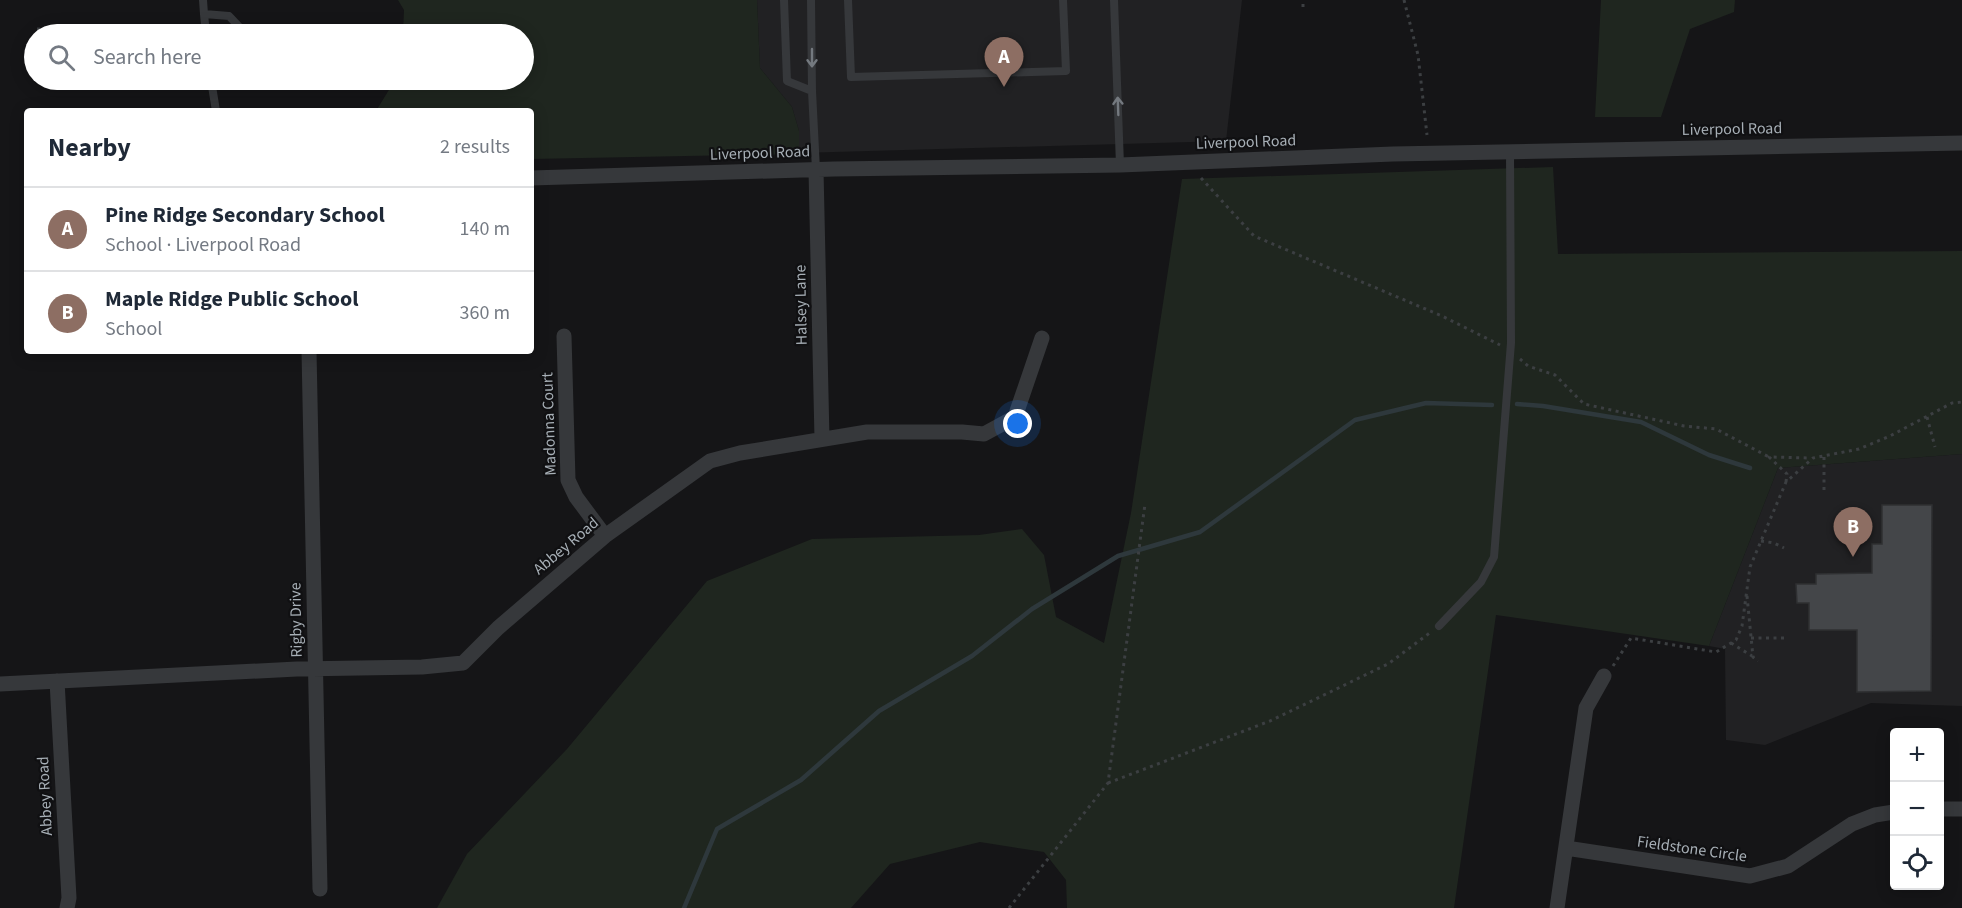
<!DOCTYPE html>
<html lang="en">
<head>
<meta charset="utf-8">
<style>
	body { margin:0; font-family:"Source Sans 3",sans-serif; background:#f2f2f3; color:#1f2937 }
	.controls { position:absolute; right:18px; bottom:18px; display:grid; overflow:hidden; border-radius:6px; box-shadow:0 3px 15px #0003 }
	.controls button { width:54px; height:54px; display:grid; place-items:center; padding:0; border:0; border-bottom:2px solid #e0e1e3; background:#fff; color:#1f2937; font:30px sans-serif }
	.you { position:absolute; left:1018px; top:424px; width:21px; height:21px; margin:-15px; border:4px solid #fff; border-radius:50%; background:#1a73e8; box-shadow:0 0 0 9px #1a73e833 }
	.badge { display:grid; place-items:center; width:39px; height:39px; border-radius:50%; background:#7c3aed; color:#fff; font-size:20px; font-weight:700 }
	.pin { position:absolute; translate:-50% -50px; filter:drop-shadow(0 2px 3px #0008) }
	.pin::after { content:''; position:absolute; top:32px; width:21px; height:18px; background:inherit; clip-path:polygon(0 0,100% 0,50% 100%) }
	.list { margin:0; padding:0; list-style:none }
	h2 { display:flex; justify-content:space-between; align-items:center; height:78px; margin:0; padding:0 24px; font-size:26px }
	h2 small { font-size:20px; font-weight:400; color:#747a83 }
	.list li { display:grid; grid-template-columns:39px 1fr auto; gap:18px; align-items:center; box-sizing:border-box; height:84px; padding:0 24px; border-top:2px solid #e0e1e3 }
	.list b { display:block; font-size:22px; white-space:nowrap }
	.list p { margin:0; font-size:20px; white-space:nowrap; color:#747a83 }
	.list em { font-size:20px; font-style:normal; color:#747a83 }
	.icon { flex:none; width:33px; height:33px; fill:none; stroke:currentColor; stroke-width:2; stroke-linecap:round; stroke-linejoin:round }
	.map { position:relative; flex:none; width:1962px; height:908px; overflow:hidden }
	.search { position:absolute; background:#fff; box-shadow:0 3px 15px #0003; left:24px; top:24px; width:510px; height:66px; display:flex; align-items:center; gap:15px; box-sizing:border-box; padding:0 21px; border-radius:33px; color:#747a83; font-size:22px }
	.panel { position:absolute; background:#fff; box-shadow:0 3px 15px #0003; left:24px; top:108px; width:510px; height:246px; border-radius:6px }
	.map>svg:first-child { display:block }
</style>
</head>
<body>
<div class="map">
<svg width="1962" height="908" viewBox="0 0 1962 908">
	<rect width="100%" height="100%" fill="#151517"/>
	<path fill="#212123" d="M 757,0 L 1242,0 L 1226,141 L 799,153 L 799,131 L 792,107 L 760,68 Z
		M 1962,454 L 1962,706 L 1871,703 L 1765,745 L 1726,740 L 1725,649 L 1709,646 L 1778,468 Z"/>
	<path fill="#1f261f" d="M 398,0 L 757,0 L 760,68 L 792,107 L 799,131 L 799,153 L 796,154 L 531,159 L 531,111 L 376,111 L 395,80 L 524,80 L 524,34 L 403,34 L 404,10 Z
		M 1601,0 L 1735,0 L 1734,12 L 1690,29 L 1661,117 L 1595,117 Z
		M 1553,167 L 1558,254 L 1962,251 L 1962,454 L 1778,468 L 1709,646 L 1496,615 L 1454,908 L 1067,908 L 1066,880 L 1044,852 L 980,842 L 890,864 L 851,908 L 437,908 L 467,854 L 567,749 L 707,581 L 812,539 L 979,535 L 1022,529 L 1044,555 L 1056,617 L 1104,643 L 1131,513 L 1182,179 Z"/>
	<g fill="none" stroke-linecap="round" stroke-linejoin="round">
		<path stroke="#2e383c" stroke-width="4.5" d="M 1517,404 L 1543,406 L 1641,422 L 1709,455 L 1750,468
			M 684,908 L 717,829 L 801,780 L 879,711 L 972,656 L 1032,609 L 1118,556 L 1200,532 L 1355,420 L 1426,403 L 1492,405"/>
	</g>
	<path fill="#444649" stroke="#2f3032" stroke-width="1.5" d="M 1882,505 L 1932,505 L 1931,691 L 1857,692 L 1857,630 L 1809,630 L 1809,603 L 1797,603 L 1796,584 L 1816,584 L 1816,574 L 1872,573 L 1872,544 L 1882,544 Z"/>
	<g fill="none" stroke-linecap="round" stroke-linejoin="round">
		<path stroke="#3c3f42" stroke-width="3" stroke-dasharray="3 4.5" stroke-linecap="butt" d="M 1404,0 L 1418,55 L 1427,135
			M 1303,7 L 1303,0
			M 37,29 L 194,32
			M 1201,178 L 1254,236 L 1442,316 L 1500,345
			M 1520,359 L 1528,366 L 1555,375 L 1584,404 L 1684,426 L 1716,429 L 1769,457
			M 1927,417 L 1935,447
			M 1786,482 L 1787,474 L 1769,457 L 1811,458
			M 1824,490 L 1824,456
			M 1761,541 L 1774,543 L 1784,548
			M 1747,596 L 1753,657 L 1758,661
			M 1751,638 L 1785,638
			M 1731,643 L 1752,656
			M 1613,666 L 1631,638 L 1716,652 L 1736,640 L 1742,626 L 1750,567 L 1786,482 L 1813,458 L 1859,449 L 1890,436 L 1952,403 L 1962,402
			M 1108,783 L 1270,721 L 1388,664 L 1431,632
			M 1009,908 L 1108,783 L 1145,504"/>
		<path stroke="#36383b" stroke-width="8" d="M 203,0 L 204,14
			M 784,0 L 787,81 L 812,91
			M 811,0 L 812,91 L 816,170
			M 848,0 L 851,77 L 1066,71 L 1063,0
			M 1114,0 L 1120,165
			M 206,34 L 204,14 L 229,16 L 246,34
			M 211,80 L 216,111
			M 1439,626 L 1481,582 L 1494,557 L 1511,343 L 1510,152"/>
		<path stroke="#36383b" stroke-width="15" d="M 816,170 L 822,439
			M 531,178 L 834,169 L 1120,165 L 1393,154 L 1962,143
			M 564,336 L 568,480 L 576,497 L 605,536
			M 309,351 L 320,889
			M 57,681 L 69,898 L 67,908
			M 0,684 L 297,669 L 422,667 L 463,663 L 498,628 L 605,536 L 710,461 L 740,453 L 867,432 L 962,432 L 984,434 L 1015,417 L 1042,338
			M 1940,809 L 1962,809
			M 1566,848 L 1750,876 L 1788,866 L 1852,824 L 1875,815 L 1894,812
			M 1557,908 L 1586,708 L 1604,676"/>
	</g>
	<defs><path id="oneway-shaft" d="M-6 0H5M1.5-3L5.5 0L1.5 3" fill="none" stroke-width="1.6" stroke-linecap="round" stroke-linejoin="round" transform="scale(1.5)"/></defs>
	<g stroke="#74797f">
		<use href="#oneway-shaft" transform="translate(812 58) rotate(90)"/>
		<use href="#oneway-shaft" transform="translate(1118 106) rotate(-92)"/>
	</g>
	<g text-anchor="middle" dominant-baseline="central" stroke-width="4.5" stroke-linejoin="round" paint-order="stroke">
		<g font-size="16" fill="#a7afb6" stroke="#101012">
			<text transform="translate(1732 129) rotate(-1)">Liverpool Road</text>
			<text transform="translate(1246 142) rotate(-2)">Liverpool Road</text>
			<text transform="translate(760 153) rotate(-2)">Liverpool Road</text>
			<text transform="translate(801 305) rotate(-91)">Halsey Lane</text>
			<text transform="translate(549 424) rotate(-92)">Madonna Court</text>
			<text transform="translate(566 546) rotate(-40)">Abbey Road</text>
			<text transform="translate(296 620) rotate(-91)">Rigby Drive</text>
			<text transform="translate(45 796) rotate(-93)">Abbey Road</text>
			<text transform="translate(1692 849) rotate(8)">Fieldstone Circle</text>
		</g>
	</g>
</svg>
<div class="controls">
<button>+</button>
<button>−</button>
<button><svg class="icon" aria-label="locate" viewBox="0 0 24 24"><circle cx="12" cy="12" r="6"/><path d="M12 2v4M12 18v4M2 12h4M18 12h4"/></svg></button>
</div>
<div class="you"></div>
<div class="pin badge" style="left:1004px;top:87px;background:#8d6e63">A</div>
<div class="pin badge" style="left:1853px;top:557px;background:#8d6e63">B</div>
<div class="search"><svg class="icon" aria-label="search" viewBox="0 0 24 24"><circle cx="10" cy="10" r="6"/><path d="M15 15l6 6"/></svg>Search here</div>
<section class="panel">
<h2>Nearby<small>2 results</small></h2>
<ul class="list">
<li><span class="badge" style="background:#8d6e63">A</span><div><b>Pine Ridge Secondary School</b><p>School · Liverpool Road</p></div><em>140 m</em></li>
<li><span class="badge" style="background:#8d6e63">B</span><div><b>Maple Ridge Public School</b><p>School</p></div><em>360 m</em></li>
</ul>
</section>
</div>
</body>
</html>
